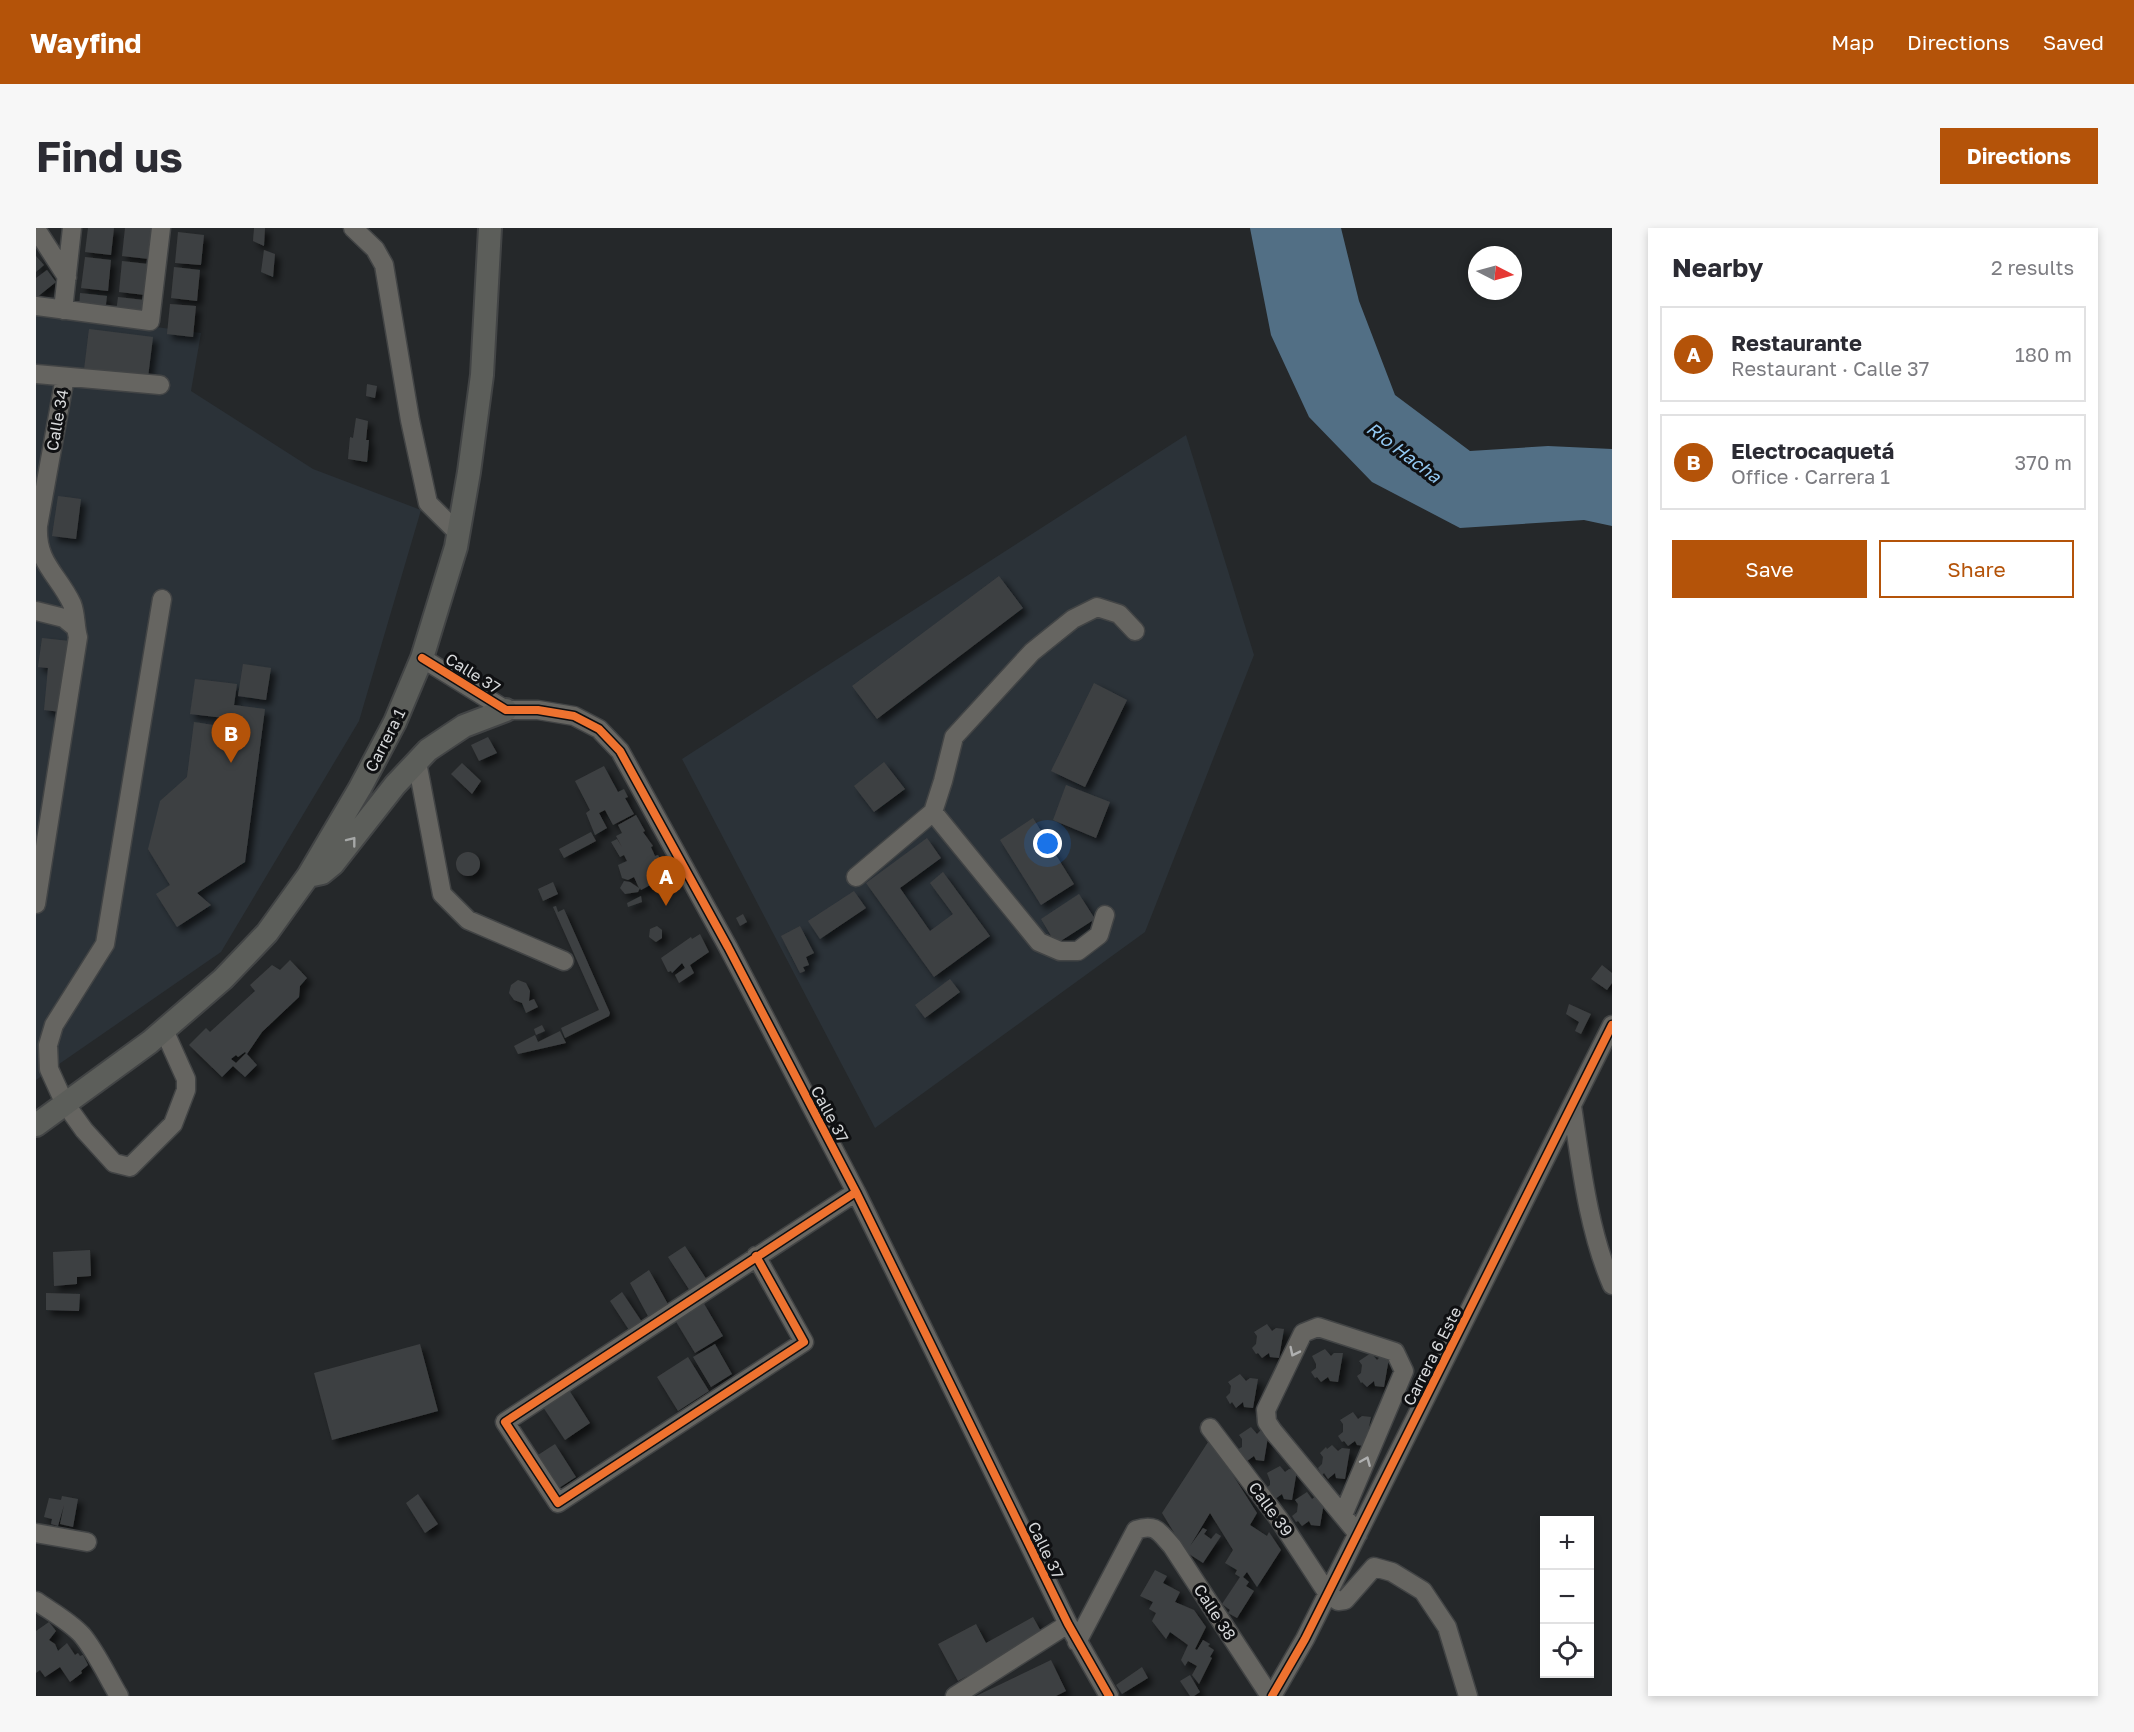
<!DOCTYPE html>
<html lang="en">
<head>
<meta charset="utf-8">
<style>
	body { margin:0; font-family:"Golos Text",sans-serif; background:#f7f7f7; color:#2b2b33 }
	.controls { position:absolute; right:18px; bottom:18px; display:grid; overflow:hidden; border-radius:0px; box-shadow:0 3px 9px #0003 }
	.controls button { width:54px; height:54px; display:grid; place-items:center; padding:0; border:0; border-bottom:2px solid #e1e1e2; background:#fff; color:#2b2b33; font:30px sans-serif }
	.compass { position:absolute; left:1432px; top:18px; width:54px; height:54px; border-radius:50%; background:#fff; box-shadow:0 3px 9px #0003; rotate:96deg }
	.you { position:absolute; left:1012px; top:616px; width:21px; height:21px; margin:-15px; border:4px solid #fff; border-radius:50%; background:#1a73e8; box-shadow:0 0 0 9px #1a73e833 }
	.badge { display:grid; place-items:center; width:39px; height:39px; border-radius:50%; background:#b45309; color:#fff; font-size:20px; font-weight:700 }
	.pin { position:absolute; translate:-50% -50px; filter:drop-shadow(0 2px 3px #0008) }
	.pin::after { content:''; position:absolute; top:32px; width:21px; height:18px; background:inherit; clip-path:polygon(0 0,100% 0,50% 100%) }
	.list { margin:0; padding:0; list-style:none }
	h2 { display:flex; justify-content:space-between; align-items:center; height:78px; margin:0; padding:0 24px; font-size:26px }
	h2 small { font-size:20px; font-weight:400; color:#7c7c81 }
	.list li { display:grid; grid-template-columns:39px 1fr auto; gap:18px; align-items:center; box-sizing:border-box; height:96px; margin:0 12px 12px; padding:0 12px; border:2px solid #e1e1e2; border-radius:0px }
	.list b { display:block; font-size:22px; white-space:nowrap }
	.list p { margin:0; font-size:20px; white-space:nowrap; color:#7c7c81 }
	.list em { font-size:20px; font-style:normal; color:#7c7c81 }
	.actions { display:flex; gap:12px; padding:18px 24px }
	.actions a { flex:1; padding:14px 0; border:2px solid #b45309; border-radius:0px; text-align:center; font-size:21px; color:#b45309 }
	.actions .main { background:#b45309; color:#fff }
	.icon { flex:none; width:33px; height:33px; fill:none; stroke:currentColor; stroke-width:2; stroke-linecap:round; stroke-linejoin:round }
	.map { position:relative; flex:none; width:1576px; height:1468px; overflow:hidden; border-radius:0px }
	header { display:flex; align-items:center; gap:36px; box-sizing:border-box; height:84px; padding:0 30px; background:#b45309; color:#fff }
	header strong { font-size:28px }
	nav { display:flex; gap:33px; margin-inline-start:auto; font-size:21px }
	.intro { display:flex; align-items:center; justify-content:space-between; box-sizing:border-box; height:144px; padding:0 36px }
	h1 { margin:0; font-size:42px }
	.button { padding:15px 27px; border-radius:0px; background:#b45309; color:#fff; font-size:21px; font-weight:700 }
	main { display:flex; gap:36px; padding:0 36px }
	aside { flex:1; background:#fff; border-radius:0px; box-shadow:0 3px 9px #0003 }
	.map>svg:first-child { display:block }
</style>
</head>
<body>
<header>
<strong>Wayfind</strong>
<nav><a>Map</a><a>Directions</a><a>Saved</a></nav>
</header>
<div class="intro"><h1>Find us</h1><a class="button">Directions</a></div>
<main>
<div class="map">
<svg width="1576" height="1468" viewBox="0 0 1576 1468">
	<defs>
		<filter id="shadow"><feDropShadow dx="5" dy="5" stdDeviation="3" flood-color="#0009"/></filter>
	</defs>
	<rect width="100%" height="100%" fill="#25282a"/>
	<path fill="#2b3238" d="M 0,83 L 165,105 L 155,163 L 277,241 L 385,282 L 323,493 L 185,724 L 0,852 Z
		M 1150,207 L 1218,427 L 1109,704 L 839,900 L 646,531 Z"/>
	<path fill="#526f85" d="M 1214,0 L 1305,0 L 1323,73 L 1359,167 L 1434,223 L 1512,218 L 1576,221 L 1576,298 L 1548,292 L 1424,300 L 1336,254 L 1273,189 L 1235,107 Z"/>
	<path fill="#3e4042" filter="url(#shadow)" d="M 52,0 L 78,0 L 75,27 L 49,24 Z
		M 89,0 L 116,0 L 113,31 L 86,28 Z
		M 218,0 L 229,0 L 228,18 L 217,13 Z
		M 142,4 L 168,7 L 165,37 L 139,35 Z
		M 228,22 L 239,26 L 237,49 L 225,44 Z
		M 0,28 L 8,37 L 0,44 Z
		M 49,29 L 75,32 L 72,63 L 45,60 Z
		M 86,33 L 112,36 L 109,67 L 83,64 Z
		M 138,39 L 164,42 L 161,73 L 135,70 Z
		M 11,42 L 20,54 L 0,70 L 0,50 Z
		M 44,65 L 71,68 L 69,84 L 43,81 Z
		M 82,69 L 108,72 L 106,87 L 80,85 Z
		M 134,76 L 160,78 L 157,109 L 131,106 Z
		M 53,101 L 117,109 L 112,149 L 48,142 Z
		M 331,156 L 341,158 L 339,170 L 330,168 Z
		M 320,190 L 332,193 L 330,212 L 333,212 L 331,234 L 312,231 L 314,209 L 317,210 Z
		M 22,268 L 45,271 L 40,311 L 16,308 Z
		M 963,348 L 987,380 L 841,491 L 816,458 Z
		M 6,410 L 33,413 L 25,484 L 8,482 L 12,440 L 2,439 Z
		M 207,436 L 235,440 L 230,472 L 202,468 Z
		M 159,451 L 201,456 L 198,477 L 229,481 L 209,634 L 161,665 L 175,677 L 141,699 L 120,666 L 134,657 L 112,621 L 124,573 L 151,549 L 158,494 L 196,500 L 197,491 L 154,486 Z
		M 1058,455 L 1091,472 L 1049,559 L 1015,543 Z
		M 452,509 L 461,525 L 443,533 L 435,517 Z
		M 848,534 L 869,561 L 838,584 L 818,558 Z
		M 426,535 L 445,553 L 436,566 L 415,546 Z
		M 568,538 L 582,564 L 588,561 L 592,569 L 589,570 L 598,586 L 577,597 L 569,582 L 563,585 L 571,600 L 559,607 L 550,585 L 554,582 L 539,553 Z
		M 1030,557 L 1074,574 L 1060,610 L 1017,592 Z
		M 600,587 L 609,603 L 607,604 L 617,618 L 615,619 L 619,628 L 622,627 L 626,634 L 618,638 L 622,644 L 631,641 L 633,645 L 628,648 L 629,649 L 605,662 L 604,660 L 602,664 L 589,666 L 584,660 L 588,653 L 594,654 L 603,660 L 598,649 L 592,652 L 586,650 L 582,637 L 591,633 L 588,627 L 584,629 L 575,614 L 581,611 L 586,619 L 580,608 L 586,605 L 582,597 Z
		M 997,590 L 1038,656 L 1005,677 L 964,612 Z
		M 555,604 L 560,613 L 528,630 L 523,621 Z
		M 891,610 L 905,630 L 864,660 L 894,703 L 917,686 L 894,655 L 907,644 L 954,708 L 898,749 L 830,655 Z
		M420 636a12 12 0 1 1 24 0a12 12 0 1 1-24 0Z
		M 517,654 L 522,666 L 507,673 L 502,661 Z
		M 818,663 L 830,680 L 784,711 L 772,693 Z
		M 1043,666 L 1059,691 L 1020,716 L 1005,691 Z
		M 605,668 L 606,674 L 592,679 L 591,675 Z
		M 520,678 L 522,684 L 528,681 L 574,785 L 573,788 L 529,810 L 525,800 L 563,782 L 517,679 Z
		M 707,686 L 711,694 L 704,698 L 700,690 Z
		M 621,698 L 626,702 L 626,710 L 620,714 L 613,709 L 614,701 Z
		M 764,698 L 778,725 L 770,729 L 773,737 L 767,739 L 769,743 L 764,745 L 745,708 Z
		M 664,706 L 673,724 L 654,737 L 658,745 L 643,755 L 639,747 L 649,740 L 646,735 L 636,745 L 635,743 L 632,744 L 625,730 L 655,709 L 656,711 Z
		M 254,732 L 271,750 L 264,758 L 263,769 L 226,804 L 211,826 L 209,824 L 202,829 L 200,827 L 195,831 L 200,835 L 210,825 L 221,837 L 209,849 L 197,838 L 186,849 L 153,817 L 170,800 L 174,804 L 219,763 L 214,757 L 236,737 L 244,742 Z
		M 1566,737 L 1576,745 L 1576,755 L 1571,762 L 1555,751 Z
		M 914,751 L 924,764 L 889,790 L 879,777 Z
		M 482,752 L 490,755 L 494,763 L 493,773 L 498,771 L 502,779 L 490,785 L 486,775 L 478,772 L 473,765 L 475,757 Z
		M 1533,776 L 1555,786 L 1545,806 L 1539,803 L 1543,794 L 1530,786 Z
		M 506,797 L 509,803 L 500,807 L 498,801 Z
		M 524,803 L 530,815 L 482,826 L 478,818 L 499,807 L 502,814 Z
		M 649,1018 L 671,1052 L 654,1063 L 632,1029 Z
		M 54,1022 L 55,1048 L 41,1049 L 41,1056 L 18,1058 L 17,1024 Z
		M 613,1042 L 633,1078 L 613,1090 L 594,1055 Z
		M 586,1064 L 608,1097 L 595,1105 L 574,1073 Z
		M 10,1065 L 44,1066 L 43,1083 L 10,1082 Z
		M 667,1074 L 687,1108 L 659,1125 L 639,1092 Z
		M 1231,1096 L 1236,1103 L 1240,1100 L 1248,1101 L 1243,1130 L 1234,1129 L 1233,1125 L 1226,1130 L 1222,1125 L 1220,1126 L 1216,1120 L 1220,1116 L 1221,1108 L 1218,1104 Z
		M 384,1116 L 402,1183 L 296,1212 L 278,1145 Z
		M 679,1116 L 696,1146 L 675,1159 L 657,1129 Z
		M 1289,1121 L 1295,1128 L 1298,1125 L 1307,1125 L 1302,1154 L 1294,1153 L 1292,1149 L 1285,1154 L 1281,1149 L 1279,1150 L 1275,1144 L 1280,1140 L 1280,1136 L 1276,1128 Z
		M 1335,1125 L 1341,1132 L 1344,1129 L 1353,1130 L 1348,1159 L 1339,1158 L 1338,1153 L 1331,1159 L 1326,1154 L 1325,1155 L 1321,1148 L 1325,1145 L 1326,1137 L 1323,1133 Z
		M 652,1129 L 673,1163 L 642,1183 L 621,1149 Z
		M 1204,1146 L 1210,1153 L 1214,1150 L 1222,1151 L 1217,1180 L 1208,1179 L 1207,1174 L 1200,1180 L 1196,1174 L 1194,1176 L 1190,1169 L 1194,1165 L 1195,1158 L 1192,1154 Z
		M 533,1162 L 554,1195 L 529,1212 L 507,1179 Z
		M 1317,1184 L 1322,1191 L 1326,1188 L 1335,1189 L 1329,1218 L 1321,1217 L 1319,1213 L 1312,1218 L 1308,1213 L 1306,1214 L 1302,1208 L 1307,1204 L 1307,1196 L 1304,1192 Z
		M 1215,1199 L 1221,1206 L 1224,1203 L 1233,1203 L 1228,1233 L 1220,1232 L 1218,1228 L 1211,1233 L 1207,1228 L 1205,1229 L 1201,1222 L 1206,1219 L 1206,1211 L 1203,1207 Z
		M 1174,1211 L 1221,1285 L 1214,1297 L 1231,1308 L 1233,1304 L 1245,1322 L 1221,1359 L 1211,1344 L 1207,1349 L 1213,1354 L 1210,1358 L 1218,1363 L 1201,1390 L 1192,1385 L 1194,1382 L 1186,1376 L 1204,1349 L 1199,1346 L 1201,1342 L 1189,1335 L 1197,1322 L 1174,1285 L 1154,1318 L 1167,1300 L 1171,1302 L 1168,1306 L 1175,1311 L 1180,1305 L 1185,1308 L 1167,1335 L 1150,1324 L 1126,1285 Z
		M 519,1216 L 540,1249 L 523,1260 L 502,1227 Z
		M 1296,1217 L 1302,1223 L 1306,1220 L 1314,1221 L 1309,1251 L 1300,1250 L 1299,1245 L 1292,1251 L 1288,1245 L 1286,1247 L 1282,1240 L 1286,1236 L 1287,1229 L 1284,1225 L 1290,1219 L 1291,1221 Z
		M 1244,1238 L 1249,1244 L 1253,1241 L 1261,1242 L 1256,1272 L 1248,1271 L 1246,1266 L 1239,1271 L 1229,1261 L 1234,1257 L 1234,1253 L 1231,1245 Z
		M 1271,1264 L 1276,1271 L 1280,1268 L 1289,1269 L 1284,1298 L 1275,1297 L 1273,1293 L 1266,1298 L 1262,1293 L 1260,1294 L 1256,1288 L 1261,1284 L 1262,1276 L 1259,1272 Z
		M 382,1266 L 402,1296 L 389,1305 L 370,1275 Z
		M 26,1268 L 42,1271 L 37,1299 L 24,1296 L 28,1277 L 22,1298 L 15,1296 L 16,1291 L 8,1289 L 13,1270 L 25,1272 Z
		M 1119,1342 L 1131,1348 L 1127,1355 L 1144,1364 L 1139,1374 L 1158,1382 L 1170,1399 L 1159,1421 L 1161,1422 L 1167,1412 L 1174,1416 L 1172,1418 L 1178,1422 L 1174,1429 L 1176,1430 L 1163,1456 L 1156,1447 L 1161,1438 L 1152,1433 L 1149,1438 L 1145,1432 L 1152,1417 L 1134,1404 L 1130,1411 L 1116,1393 L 1120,1385 L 1113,1381 L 1117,1374 L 1104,1368 Z
		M 997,1389 L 1007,1407 L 922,1453 L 902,1416 L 940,1396 L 950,1415 Z
		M 13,1394 L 20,1403 L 13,1412 L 19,1416 L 22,1423 L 31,1415 L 39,1427 L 42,1425 L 44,1428 L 47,1427 L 52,1437 L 45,1443 L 46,1445 L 34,1454 L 24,1439 L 9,1449 L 4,1442 L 0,1445 L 0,1403 Z
		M 1015,1432 L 1030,1463 L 1020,1468 L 940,1468 Z
		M 1106,1439 L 1112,1450 L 1086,1466 L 1080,1457 Z
		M 1154,1447 L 1164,1464 L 1158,1468 L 1154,1468 L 1144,1453 Z"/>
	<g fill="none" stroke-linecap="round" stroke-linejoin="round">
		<defs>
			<path id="minor" d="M 317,0 L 339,21 L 348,37 L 374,192 L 392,275 L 423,306
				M 0,1 L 31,49
				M 0,78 L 114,93 L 125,0
				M 27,82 L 36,0
				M 0,146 L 124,157
				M 126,371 L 69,716 L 18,797 L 12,817 L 13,841 L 28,874 L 48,902 L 78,935 L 94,939 L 137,896 L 150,862 L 150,851 L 128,802
				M 0,383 L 28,390 L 39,399
				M 386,430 L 470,482 L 502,482 L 538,488 L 563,501 L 584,523 L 692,719 L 820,964 L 1032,1396 L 1073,1468
				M 381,534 L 406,666 L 432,692 L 528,733
				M 897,584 L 1003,714 L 1024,723 L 1042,723 L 1063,707 L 1069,687
				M 820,649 L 897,584 L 907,553 L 918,509 L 996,424 L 1037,391 L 1061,379 L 1083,386 L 1099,403
				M 0,676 L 42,409 C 39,399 40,386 36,376 C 22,346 0,335 2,298 L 29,149
				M 1536,878 C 1545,937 1552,1001 1576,1057
				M 720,1028 L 768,1114 L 522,1275 L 469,1194 L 820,964
				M 1174,1200 L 1243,1291 L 1292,1366 L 1302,1373 L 1309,1372 L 1338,1339 L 1356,1344 L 1387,1363 L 1411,1399 L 1432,1468
				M 1307,1287 L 1368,1143 L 1359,1124 L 1282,1099 L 1267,1105 L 1230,1182 L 1231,1194 L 1237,1203 L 1322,1306
				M 0,1305 L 51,1314
				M 0,1373 C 16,1384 33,1393 46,1407 C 61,1425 71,1448 83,1468
				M 1041,1414 L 1100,1302 C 1120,1295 1123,1304 1136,1318 L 1234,1468
				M 919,1468 L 1032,1396
				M 1236,1468 L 1269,1411 L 1576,797"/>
			<path id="major" d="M 272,648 L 286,645 L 297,636 L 359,557 L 392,522 L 428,498 L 470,482
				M 0,897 L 114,814 L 187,751 L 231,705 L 272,648 L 324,560 L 359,494 L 386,430 L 420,319 L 433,244 L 446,147 L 454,0"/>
		</defs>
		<use href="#minor" stroke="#424445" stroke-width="21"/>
		<use href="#major" stroke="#424445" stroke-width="26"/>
		<use href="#minor" stroke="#666561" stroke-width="18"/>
		<use href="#major" stroke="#5c5e5a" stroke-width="22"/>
		<defs>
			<path id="cycleway" d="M 386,430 L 470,482 L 502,482 L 538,488 L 563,501 L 584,523 L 692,719 L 820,964 L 1032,1396 L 1073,1468
				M 720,1028 L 768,1114 L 522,1275 L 469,1194 L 820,964
				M 1236,1468 L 1269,1411 L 1576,797"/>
		</defs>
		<use href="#cycleway" stroke="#0f1012" stroke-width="11"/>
		<use href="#cycleway" stroke="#ef722f" stroke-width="8"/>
	</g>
	<defs><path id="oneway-chevron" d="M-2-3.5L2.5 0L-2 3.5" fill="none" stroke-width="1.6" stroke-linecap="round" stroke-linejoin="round" transform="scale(1.5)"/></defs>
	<use stroke="#a6a8a7" href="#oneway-chevron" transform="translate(316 613) rotate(-52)"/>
	<g stroke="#afb0b0">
		<use href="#oneway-chevron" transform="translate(1258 1124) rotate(116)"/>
		<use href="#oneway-chevron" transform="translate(1330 1233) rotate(-67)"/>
	</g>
	<g text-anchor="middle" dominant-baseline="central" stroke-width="6" stroke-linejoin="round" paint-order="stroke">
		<g font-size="16" fill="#d7d9db" stroke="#0f1012">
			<text transform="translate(21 192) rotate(-80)">Calle 34</text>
			<text transform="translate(437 445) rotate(32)">Calle 37</text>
			<text transform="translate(349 512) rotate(-63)">Carrera 1</text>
			<text transform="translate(794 886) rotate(62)">Calle 37</text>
			<text transform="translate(1396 1128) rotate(-63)">Carrera 6 Este</text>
			<text transform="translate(1235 1281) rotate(54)">Calle 39</text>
			<text transform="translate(1010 1322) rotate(64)">Calle 37</text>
			<text transform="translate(1179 1384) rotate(57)">Calle 38</text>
		</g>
		<g font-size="18" font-style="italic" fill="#93c9f3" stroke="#0f1012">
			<text transform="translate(1368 224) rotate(37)">Río Hacha</text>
		</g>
	</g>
</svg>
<div class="controls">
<button>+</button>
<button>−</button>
<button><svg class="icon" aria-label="locate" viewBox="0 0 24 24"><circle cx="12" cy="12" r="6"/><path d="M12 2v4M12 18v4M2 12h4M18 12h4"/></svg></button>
</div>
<svg class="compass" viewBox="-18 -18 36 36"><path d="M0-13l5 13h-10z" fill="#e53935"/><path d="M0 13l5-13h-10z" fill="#7c7c81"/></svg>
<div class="you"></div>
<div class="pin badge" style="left:630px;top:678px">A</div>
<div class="pin badge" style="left:195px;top:535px">B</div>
</div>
<aside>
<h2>Nearby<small>2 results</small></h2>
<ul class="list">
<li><span class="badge">A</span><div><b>Restaurante</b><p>Restaurant · Calle 37</p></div><em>180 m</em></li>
<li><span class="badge">B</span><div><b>Electrocaquetá</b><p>Office · Carrera 1</p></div><em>370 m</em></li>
</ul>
<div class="actions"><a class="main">Save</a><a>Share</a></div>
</aside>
</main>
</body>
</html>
